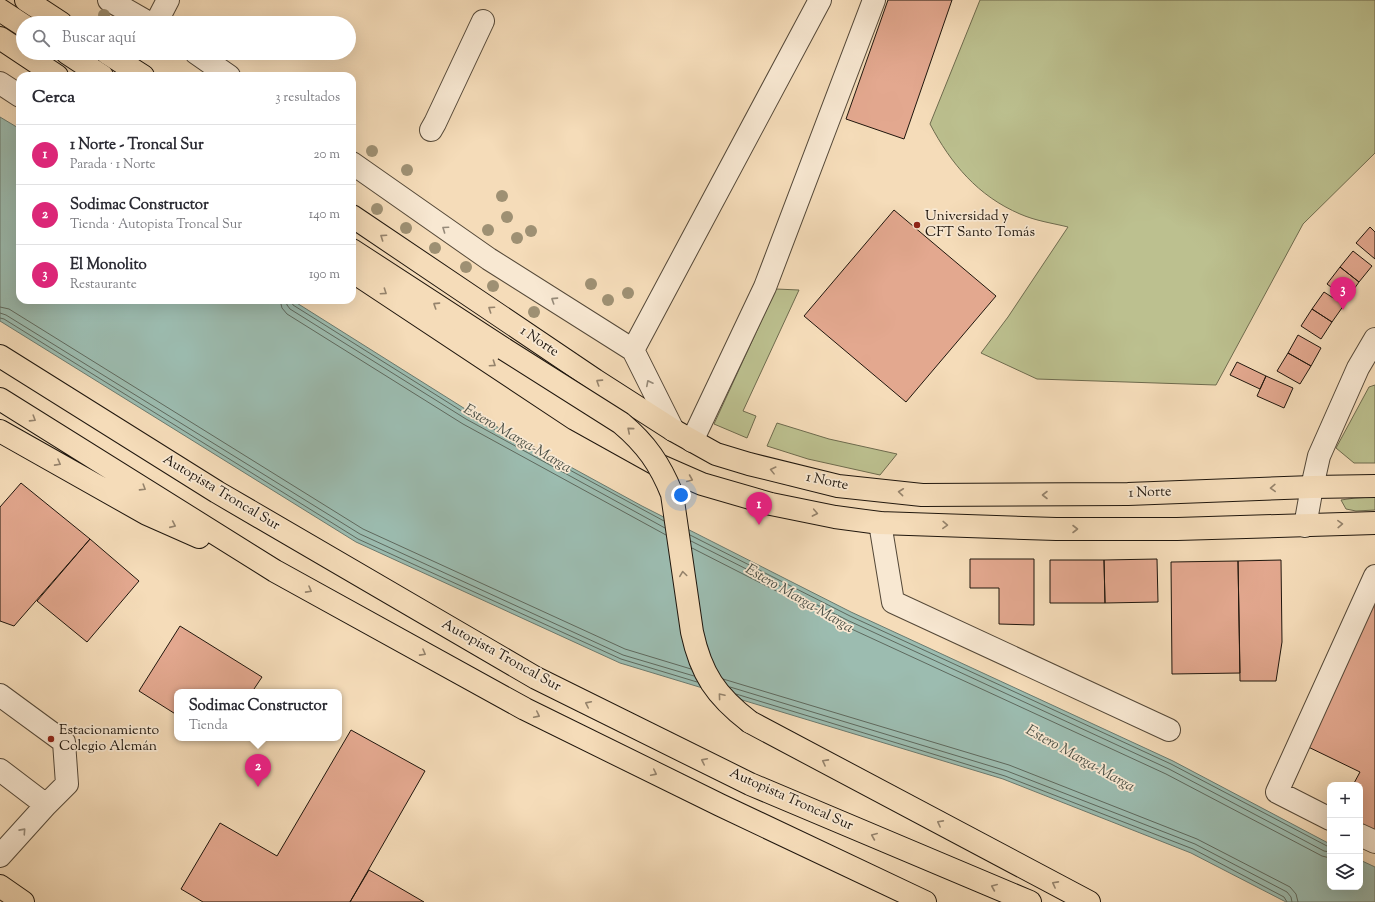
<!DOCTYPE html>
<html lang="es">
<head>
<meta charset="utf-8">
<style>
	body { margin:0; font-family:"Sorts Mill Goudy",serif; background:#f7f7f7; color:#2b2b33 }
	.controls { position:absolute; right:12px; bottom:12px; display:grid; overflow:hidden; border-radius:8px; box-shadow:0 4px 16px #0002 }
	.controls button { width:36px; height:36px; display:grid; place-items:center; padding:0; border:0; border-bottom:1px solid #e1e1e2; background:#fff; color:#2b2b33; font:20px sans-serif }
	.you { position:absolute; left:681px; top:495px; width:14px; height:14px; margin:-10px; border:3px solid #fff; border-radius:50%; background:#1a73e8; box-shadow:0 0 0 6px #1a73e833 }
	.badge { display:grid; place-items:center; width:26px; height:26px; border-radius:50%; background:#db2777; color:#fff; font-size:13px; font-weight:700 }
	.pin { position:absolute; translate:-50% -33px; filter:drop-shadow(0 1px 2px #0008) }
	.pin::after { content:''; position:absolute; top:21px; width:14px; height:12px; background:inherit; clip-path:polygon(0 0,100% 0,50% 100%) }
	.popup { position:absolute; left:174px; top:689px; width:168px; height:52px; box-sizing:border-box; display:grid; place-content:center; border-radius:8px; background:#fff; filter:drop-shadow(0 1px 3px #0005); font-size:13px; white-space:nowrap; color:#7c7c81 }
	.popup b { font-size:15px; color:#2b2b33 }
	.popup::after { content:''; position:absolute; left:50%; top:100%; margin-left:-8px; border:8px solid transparent; border-top-color:#fff }
	.list { margin:0; padding:0; list-style:none }
	h2 { display:flex; justify-content:space-between; align-items:center; height:52px; margin:0; padding:0 16px; font-size:17px }
	h2 small { font-size:13px; font-weight:400; color:#7c7c81 }
	.list li { display:grid; grid-template-columns:26px 1fr auto; gap:12px; align-items:center; box-sizing:border-box; height:60px; padding:0 16px; border-top:1px solid #e1e1e2 }
	.list b { display:block; font-size:15px; white-space:nowrap }
	.list p { margin:0; font-size:13px; white-space:nowrap; color:#7c7c81 }
	.list em { font-size:13px; font-style:normal; color:#7c7c81 }
	.icon { flex:none; width:22px; height:22px; fill:none; stroke:currentColor; stroke-width:2; stroke-linecap:round; stroke-linejoin:round }
	.map { position:relative; flex:none; width:1375px; height:902px; overflow:hidden }
	.search { position:absolute; background:#fff; box-shadow:0 4px 16px #0002; left:16px; top:16px; width:340px; height:44px; display:flex; align-items:center; gap:10px; box-sizing:border-box; padding:0 14px; border-radius:22px; color:#7c7c81; font-size:15px }
	.panel { position:absolute; background:#fff; box-shadow:0 4px 16px #0002; left:16px; top:72px; width:340px; height:232px; border-radius:12px }
	.map>svg:first-child { display:block }
</style>
</head>
<body>
<div class="map">
<svg width="1375" height="902" viewBox="0 0 1375 902">
	<rect width="100%" height="100%" fill="#f5dcb9"/>
	<filter id="stains"><feTurbulence type="fractalNoise" baseFrequency=".005" numOctaves="4"/><feColorMatrix values="0 0 0 0 .2 0 0 0 0 .09 0 0 0 0 .02 0 0 0 .5 -.17"/></filter>
	<radialGradient id="worn" r=".72"><stop offset=".6" stop-color="#630" stop-opacity="0"/><stop offset="1" stop-color="#630" stop-opacity=".3"/></radialGradient>
	<path fill="#bcc08f" stroke="#6e6b4e" d="M 980,0 L 1375,0 L 1375,153 L 1303,224 L 1216,385 L 1037,379 L 981,353 L 1008,317 L 1068,227 C 1052,223 1036,221 1020,214 C 978,196 951,164 930,124 Z
		M 776,289 L 799,290 L 743,411 L 756,416 L 747,438 L 714,424 Z
		M 1375,385 L 1375,463 L 1354,463 L 1336,448 L 1369,387 Z
		M 777,423 L 829,439 L 897,454 L 880,475 L 808,459 L 767,446 Z
		M 1375,497 L 1375,510 L 1356,511 L 1346,509 L 1341,500 L 1355,498 Z"/>
	<path fill="#9cbcb0" stroke="#6a7a6f" d="M 0,117 L 20,129 L 20,300 L 292,300 L 470,412 L 642,506 L 851,612 L 1173,761 L 1330,844 L 1330,887 L 1360,887 L 1360,860 L 1375,867 L 1375,902 L 1286,902 L 1191,853 L 1003,779 L 620,663 L 356,542 L 0,321 Z"/>
	<g fill="none" stroke-linecap="round" stroke-linejoin="round">
		<path stroke="#5e695e" stroke-width="1" d="M 280,300 L 282,308 L 287,314 L 463,424 L 666,535
			M 286,300 L 287,305 L 290,309 L 466,419 L 665,528
			M 291,300 L 293,305 L 468,415 L 664,521
			M 0,307 L 9,309 L 363,529 L 625,649 L 691,669
			M 0,313 L 6,315 L 360,534 L 623,655 L 694,676
			M 0,318 L 4,319 L 358,539 L 621,659 L 697,682
			M 690,535 L 850,616 L 1171,764 L 1327,846 L 1330,847
			M 691,541 L 847,620 L 1169,769 L 1324,851 L 1330,852
			M 692,548 L 845,626 L 1166,774 L 1322,856 L 1330,858
			M 723,679 L 1009,765 L 1197,839 L 1290,887 L 1296,894 L 1298,902
			M 730,687 L 1007,771 L 1195,844 L 1287,892 L 1291,897 L 1292,902
			M 736,694 L 1005,776 L 1193,849 L 1284,897 L 1287,902"/>
	</g>
	<path fill="#e3a88f" stroke="#1f160d" d="M 888,0 L 952,0 L 904,139 L 846,119 Z
		M 894,210 L 996,296 L 906,402 L 804,316 Z
		M 1370,227 L 1375,232 L 1375,259 L 1356,243 Z
		M 1353,251 L 1372,266 L 1359,282 L 1340,267 Z
		M 1340,267 L 1359,282 L 1347,299 L 1327,284 Z
		M 1324,292 L 1344,305 L 1332,322 L 1312,309 Z
		M 1312,309 L 1332,322 L 1321,339 L 1301,326 Z
		M 1298,335 L 1321,348 L 1311,366 L 1288,353 Z
		M 1288,353 L 1311,366 L 1300,384 L 1277,371 Z
		M 1237,362 L 1266,376 L 1260,389 L 1230,375 Z
		M 1266,376 L 1293,388 L 1284,408 L 1257,396 Z
		M 21,483 L 90,539 L 14,626 L 0,621 L 0,507 Z
		M 90,539 L 139,581 L 87,642 L 37,601 Z
		M 970,559 L 1034,559 L 1034,625 L 999,624 L 999,588 L 970,588 Z
		M 1157,559 L 1158,602 L 1105,603 L 1104,560 Z
		M 1050,560 L 1104,560 L 1105,603 L 1050,603 Z
		M 1281,560 L 1282,642 L 1276,681 L 1240,681 L 1238,561 Z
		M 1238,561 L 1240,673 L 1172,674 L 1171,562 Z
		M 1375,591 L 1375,836 L 1360,829 L 1360,785 L 1353,785 L 1360,772 L 1300,743 Z
		M 180,626 L 262,677 L 252,692 L 177,692 L 177,715 L 139,691 Z
		M 351,730 L 425,771 L 350,902 L 203,902 L 181,889 L 220,823 L 277,856 Z
		M 369,870 L 424,902 L 350,902 Z"/>
	<g fill="none" stroke-linecap="round" stroke-linejoin="round">
		<defs>
			<path id="minor" d="M 109,0 L 149,23
				M 156,23 L 168,0
				M 196,53 L 229,76
				M 0,83 L 20,96
				M 431,130 L 435,123 L 483,21
				M 352,163 L 489,259 L 633,350 L 673,430
				M 633,350 L 820,0
				M 692,441 L 765,287 L 874,0
				M 880,523 L 893,602 L 1169,730
				M 1305,526 L 1312,487 L 1319,456 L 1358,368 L 1375,339
				M 0,695 L 64,742 L 67,784 L 46,805 L 0,856
				M 0,770 L 46,805
				M 1330,819 L 1277,792 L 1375,576
				M 1360,835 L 1375,842"/>
			<path id="major" d="M 26,0 L 61,23
				M 0,38 L 57,76
				M 107,53 L 143,76
				M 352,216 L 595,380 L 673,430 L 716,454 L 749,464 L 838,486 L 922,495 L 1128,494 L 1312,487 L 1375,486
				M 352,271 L 575,419 L 654,463 L 702,484 L 771,504 L 835,517 L 880,523 L 1056,529 L 1177,529 L 1375,523
				M 0,886 L 23,902"/>
			<path id="highway" d="M 0,10 L 23,25
				M 67,53 L 102,76
				M 352,250 L 504,349
				M 0,356 L 217,492 L 536,678 L 750,784 L 1030,902
				M 0,399 L 275,571 L 525,709 L 720,805 L 925,902
				M 0,431 L 147,514 L 199,537
				M 750,722 L 1089,902"/>
		</defs>
		<use href="#minor" stroke="#544838" stroke-width="24"/>
		<use href="#major" stroke="#1f160d" stroke-width="24"/>
		<use href="#highway" stroke="#1f160d" stroke-width="24"/>
		<use href="#minor" stroke="#f8e8d2" stroke-width="22"/>
		<use href="#major" stroke="#f5dcb9" stroke-width="22"/>
		<use href="#highway" stroke="#f5dcb9" stroke-width="22"/>
		<defs>
			<path id="highway-bridge" d="M 504,349 L 621,423 C 646,444 660,464 672,494 L 692,632 C 701,674 716,696 750,722"/>
		</defs>
		<use href="#highway-bridge" stroke="#1f160d" stroke-width="24" stroke-linecap="butt"/>
		<use href="#highway-bridge" stroke="#f5dcb9" stroke-width="22"/>
	</g>
	<g fill="#9e9073">
		<circle cx="104" cy="15" r="6"/>
		<circle cx="372" cy="151" r="6"/>
		<circle cx="407" cy="170" r="6"/>
		<circle cx="502" cy="196" r="6"/>
		<circle cx="377" cy="209" r="6"/>
		<circle cx="507" cy="217" r="6"/>
		<circle cx="406" cy="228" r="6"/>
		<circle cx="488" cy="230" r="6"/>
		<circle cx="531" cy="231" r="6"/>
		<circle cx="517" cy="238" r="6"/>
		<circle cx="435" cy="248" r="6"/>
		<circle cx="466" cy="267" r="6"/>
		<circle cx="591" cy="284" r="6"/>
		<circle cx="493" cy="286" r="6"/>
		<circle cx="628" cy="293" r="6"/>
		<circle cx="608" cy="300" r="6"/>
		<circle cx="534" cy="312" r="6"/>
	</g>
	<defs><path id="oneway-chevron" d="M-2-3.5L2.5 0L-2 3.5" fill="none" stroke-width="1.6" stroke-linecap="round" stroke-linejoin="round"/></defs>
	<g stroke="#968a79">
		<use href="#oneway-chevron" transform="translate(445 229) rotate(-145)"/>
		<use href="#oneway-chevron" transform="translate(554 300) rotate(-147)"/>
		<use href="#oneway-chevron" transform="translate(649 383) rotate(-117)"/>
		<use href="#oneway-chevron" transform="translate(23 831) rotate(-48)"/>
	</g>
	<g stroke="#95836c">
		<use href="#oneway-chevron" transform="translate(383 237) rotate(-146)"/>
		<use href="#oneway-chevron" transform="translate(384 292) rotate(34)"/>
		<use href="#oneway-chevron" transform="translate(436 305) rotate(-147)"/>
		<use href="#oneway-chevron" transform="translate(491 309) rotate(-146)"/>
		<use href="#oneway-chevron" transform="translate(493 364) rotate(34)"/>
		<use href="#oneway-chevron" transform="translate(599 382) rotate(-147)"/>
		<use href="#oneway-chevron" transform="translate(33 419) rotate(32)"/>
		<use href="#oneway-chevron" transform="translate(630 430) rotate(-140)"/>
		<use href="#oneway-chevron" transform="translate(58 463) rotate(29)"/>
		<use href="#oneway-chevron" transform="translate(773 470) rotate(-166)"/>
		<use href="#oneway-chevron" transform="translate(690 479) rotate(23)"/>
		<use href="#oneway-chevron" transform="translate(143 488) rotate(32)"/>
		<use href="#oneway-chevron" transform="translate(1273 488) rotate(178)"/>
		<use href="#oneway-chevron" transform="translate(901 492) rotate(-174)"/>
		<use href="#oneway-chevron" transform="translate(1045 495) rotate(180)"/>
		<use href="#oneway-chevron" transform="translate(815 513) rotate(11)"/>
		<use href="#oneway-chevron" transform="translate(1340 524) rotate(-2)"/>
		<use href="#oneway-chevron" transform="translate(173 525) rotate(24)"/>
		<use href="#oneway-chevron" transform="translate(945 525) rotate(2)"/>
		<use href="#oneway-chevron" transform="translate(1075 529)"/>
		<use href="#oneway-chevron" transform="translate(683 574) rotate(-98)"/>
		<use href="#oneway-chevron" transform="translate(309 590) rotate(29)"/>
		<use href="#oneway-chevron" transform="translate(423 653) rotate(29)"/>
		<use href="#oneway-chevron" transform="translate(721 696) rotate(-130)"/>
		<use href="#oneway-chevron" transform="translate(588 704) rotate(-154)"/>
		<use href="#oneway-chevron" transform="translate(537 715) rotate(26)"/>
		<use href="#oneway-chevron" transform="translate(704 761) rotate(-154)"/>
		<use href="#oneway-chevron" transform="translate(825 762) rotate(-152)"/>
		<use href="#oneway-chevron" transform="translate(654 773) rotate(26)"/>
		<use href="#oneway-chevron" transform="translate(940 823) rotate(-152)"/>
		<use href="#oneway-chevron" transform="translate(874 836) rotate(-157)"/>
		<use href="#oneway-chevron" transform="translate(1055 884) rotate(-152)"/>
		<use href="#oneway-chevron" transform="translate(994 887) rotate(-157)"/>
	</g>
	<g fill="#8f2418" stroke="#f8e8d2" stroke-width="1.5">
		<circle cx="917" cy="225" r="4"/>
		<circle cx="51" cy="739" r="4"/>
	</g>
	<g text-anchor="middle" dominant-baseline="central" stroke-width="3.5" stroke-linejoin="round" paint-order="stroke">
		<g font-size="14" fill="#1f160d" stroke="#f8e8d2" text-anchor="start">
			<text x="925" y="217">Universidad y<tspan x="925" dy="16">CFT Santo Tomás</tspan></text>
			<text x="59" y="731">Estacionamiento<tspan x="59" dy="16">Colegio Alemán</tspan></text>
		</g>
		<g font-size="14" fill="#1f160d" stroke="#f8e8d2">
			<text transform="translate(539 342) rotate(34)">1 Norte</text>
			<text transform="translate(827 482) rotate(12)">1 Norte</text>
			<text transform="translate(221 493) rotate(31)">Autopista Troncal Sur</text>
			<text transform="translate(1150 493) rotate(-2)">1 Norte</text>
			<text transform="translate(501 656) rotate(29)">Autopista Troncal Sur</text>
			<text transform="translate(791 800) rotate(24)">Autopista Troncal Sur</text>
		</g>
		<g font-size="15" font-style="italic" fill="#4b5046" stroke="#f8e8d2">
			<text transform="translate(517 439) rotate(30)">Estero Marga-Marga</text>
			<text transform="translate(799 599) rotate(30)">Estero Marga-Marga</text>
			<text transform="translate(1080 759) rotate(29)">Estero Marga-Marga</text>
		</g>
	</g>
	<rect width="100%" height="100%" filter="url(#stains)"/>
	<rect width="100%" height="100%" fill="url(#worn)"/>
</svg>
<div class="controls">
<button>+</button>
<button>−</button>
<button><svg class="icon" aria-label="layers" viewBox="0 0 24 24"><path d="M12 4l9 5-9 5-9-5zM3 14l9 5 9-5"/></svg></button>
</div>
<div class="you"></div>
<div class="pin badge" style="left:759px;top:525px">1</div>
<div class="pin badge" style="left:258px;top:787px">2</div>
<div class="popup"><b>Sodimac Constructor</b>Tienda</div>
<div class="pin badge" style="left:1343px;top:310px">3</div>
<div class="search"><svg class="icon" aria-label="search" viewBox="0 0 24 24"><circle cx="10" cy="10" r="6"/><path d="M15 15l6 6"/></svg>Buscar aquí</div>
<section class="panel">
<h2>Cerca<small>3 resultados</small></h2>
<ul class="list">
<li><span class="badge">1</span><div><b>1 Norte - Troncal Sur</b><p>Parada · 1 Norte</p></div><em>20 m</em></li>
<li><span class="badge">2</span><div><b>Sodimac Constructor</b><p>Tienda · Autopista Troncal Sur</p></div><em>140 m</em></li>
<li><span class="badge">3</span><div><b>El Monolito</b><p>Restaurante</p></div><em>190 m</em></li>
</ul>
</section>
</div>
</body>
</html>
